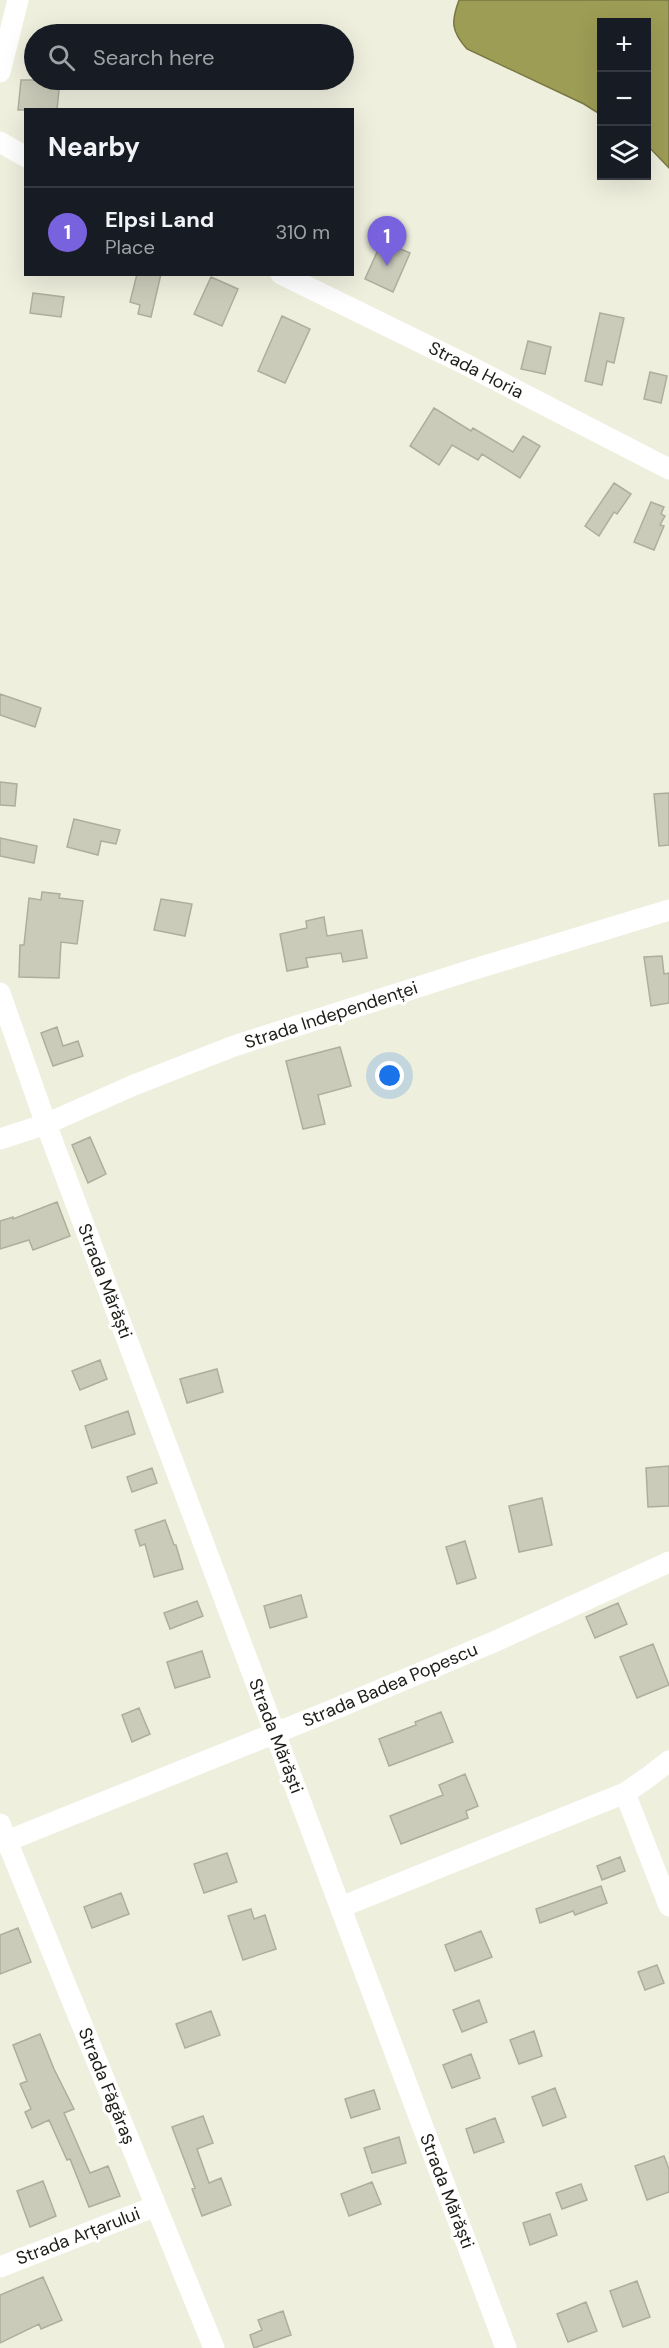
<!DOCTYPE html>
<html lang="en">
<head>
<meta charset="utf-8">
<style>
	body { margin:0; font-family:"DM Sans",sans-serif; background:#242831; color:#f1f3f6 }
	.controls { position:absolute; right:18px; top:18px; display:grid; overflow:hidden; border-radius:0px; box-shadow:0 6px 24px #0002 }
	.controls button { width:54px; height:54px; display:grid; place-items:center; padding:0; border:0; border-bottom:2px solid #363941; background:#171b24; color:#f1f3f6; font:30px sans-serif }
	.you { position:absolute; left:390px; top:1076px; width:21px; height:21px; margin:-15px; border:4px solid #fff; border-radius:50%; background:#1a73e8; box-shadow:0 0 0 9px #1a73e833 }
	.badge { display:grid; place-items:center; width:39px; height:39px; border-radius:50%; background:#7962dd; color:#fff; font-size:20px; font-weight:700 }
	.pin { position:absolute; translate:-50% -50px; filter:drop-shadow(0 2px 3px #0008) }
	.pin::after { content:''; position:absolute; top:32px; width:21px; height:18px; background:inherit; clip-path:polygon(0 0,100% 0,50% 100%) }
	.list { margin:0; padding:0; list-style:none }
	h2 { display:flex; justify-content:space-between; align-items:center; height:78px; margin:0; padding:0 24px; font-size:26px }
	h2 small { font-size:20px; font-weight:400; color:#9ea1a6 }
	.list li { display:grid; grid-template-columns:39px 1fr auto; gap:18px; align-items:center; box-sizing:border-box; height:90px; padding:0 24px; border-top:2px solid #363941 }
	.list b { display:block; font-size:22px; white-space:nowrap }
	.list p { margin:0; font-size:20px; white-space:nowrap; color:#9ea1a6 }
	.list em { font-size:20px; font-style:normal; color:#9ea1a6 }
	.icon { flex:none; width:33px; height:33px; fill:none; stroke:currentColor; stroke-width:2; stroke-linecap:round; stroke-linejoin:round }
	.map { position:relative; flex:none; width:669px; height:2348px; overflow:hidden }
	.search { position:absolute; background:#171b24; box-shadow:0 6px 24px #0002; left:24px; top:24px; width:330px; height:66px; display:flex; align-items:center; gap:15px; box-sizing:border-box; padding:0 21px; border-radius:33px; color:#9ea1a6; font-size:22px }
	.panel { position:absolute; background:#171b24; box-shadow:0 6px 24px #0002; left:24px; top:108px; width:330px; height:168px; border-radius:0px }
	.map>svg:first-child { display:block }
</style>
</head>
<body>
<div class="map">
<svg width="669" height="2348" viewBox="0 0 669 2348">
	<rect width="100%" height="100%" fill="#eeefdd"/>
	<path fill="#9e9d56" stroke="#787743" stroke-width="1.5" d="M 459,0 L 669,0 L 669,168 L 647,145 L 646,22 L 602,22 L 601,115 L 584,104 L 467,49 C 451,31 451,22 459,0 Z"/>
	<path fill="#cbcbba" stroke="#aeae9d" stroke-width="1.5" d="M 21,80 L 60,80 L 57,110 L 18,110 Z
		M 382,241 L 410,253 L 393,292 L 365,279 Z
		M 137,274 L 161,274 L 151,317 L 138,314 L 140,305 L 130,302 Z
		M 211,277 L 238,289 L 222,326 L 194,314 Z
		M 33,293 L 64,297 L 61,317 L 30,313 Z
		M 600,313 L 624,318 L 614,363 L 607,361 L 602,385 L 585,381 Z
		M 282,316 L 310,329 L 285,383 L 258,371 Z
		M 528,341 L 551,347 L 545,374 L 521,369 Z
		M 650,372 L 667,376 L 661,403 L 644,399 Z
		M 434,408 L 471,431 L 473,428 L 513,452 L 523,436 L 540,446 L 520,478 L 482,454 L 478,460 L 452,445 L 439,465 L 410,446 Z
		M 614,483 L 631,494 L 617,514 L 614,512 L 599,536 L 585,526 Z
		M 651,502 L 664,507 L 661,514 L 665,516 L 660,525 L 664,526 L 654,550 L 634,542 Z
		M 0,694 L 41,708 L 35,727 L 0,715 Z
		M 0,782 L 17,784 L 15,806 L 0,805 Z
		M 669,793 L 669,845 L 659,846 L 654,794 Z
		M 74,819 L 120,830 L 116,844 L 101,841 L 98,855 L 67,847 Z
		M 0,838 L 37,846 L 34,863 L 0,856 Z
		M 42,892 L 60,894 L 59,898 L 83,901 L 77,944 L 61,942 L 59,978 L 19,977 L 20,945 L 24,945 L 29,898 L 41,900 Z
		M 161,899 L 192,904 L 185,936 L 154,930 Z
		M 324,917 L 327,936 L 362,930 L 367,958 L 343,962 L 341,953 L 306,958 L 308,967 L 287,971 L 280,934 L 307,928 L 306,921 Z
		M 662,956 L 664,974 L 669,973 L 669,1003 L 651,1006 L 644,957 Z
		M 57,1027 L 63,1046 L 78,1041 L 83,1056 L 53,1066 L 41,1033 Z
		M 340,1047 L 351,1086 L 318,1095 L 325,1124 L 303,1129 L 286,1061 Z
		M 90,1137 L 106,1174 L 88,1183 L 72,1145 Z
		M 57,1202 L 70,1236 L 33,1250 L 29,1240 L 0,1249 L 0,1221 L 13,1217 L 13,1219 Z
		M 100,1360 L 107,1379 L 80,1390 L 72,1371 Z
		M 217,1369 L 223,1392 L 187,1403 L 180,1379 Z
		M 128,1411 L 135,1434 L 92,1448 L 85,1426 Z
		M 669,1466 L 669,1506 L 648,1507 L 646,1468 Z
		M 152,1468 L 157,1483 L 132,1492 L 127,1477 Z
		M 542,1498 L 552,1545 L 519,1552 L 509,1506 Z
		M 165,1520 L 174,1545 L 176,1545 L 183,1569 L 154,1577 L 145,1544 L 140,1546 L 135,1530 Z
		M 465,1541 L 476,1578 L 457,1584 L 446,1547 Z
		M 301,1595 L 307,1617 L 270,1628 L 264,1606 Z
		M 197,1601 L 203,1616 L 170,1629 L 164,1613 Z
		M 618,1603 L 627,1624 L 595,1638 L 586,1617 Z
		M 653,1644 L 669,1685 L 637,1698 L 620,1657 Z
		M 202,1651 L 210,1677 L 175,1688 L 167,1662 Z
		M 139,1708 L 150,1734 L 132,1742 L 122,1715 Z
		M 441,1712 L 453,1742 L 389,1766 L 379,1739 L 416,1725 L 415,1722 Z
		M 465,1774 L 478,1806 L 466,1811 L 468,1818 L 401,1844 L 390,1816 L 443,1795 L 439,1785 Z
		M 227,1853 L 237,1882 L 204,1893 L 194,1864 Z
		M 620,1857 L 625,1871 L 602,1880 L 597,1866 Z
		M 601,1886 L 607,1903 L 575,1915 L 573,1911 L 540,1923 L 536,1909 Z
		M 121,1893 L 129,1914 L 92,1928 L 84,1907 Z
		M 251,1909 L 254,1919 L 265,1915 L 276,1949 L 243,1960 L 228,1916 Z
		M 18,1928 L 31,1962 L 0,1974 L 0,1935 Z
		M 481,1931 L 492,1957 L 455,1971 L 445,1945 Z
		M 657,1965 L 664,1983 L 645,1990 L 638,1972 Z
		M 479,2000 L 487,2022 L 462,2032 L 453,2010 Z
		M 211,2011 L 220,2035 L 185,2048 L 176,2024 Z
		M 534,2031 L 542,2056 L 519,2064 L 510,2040 Z
		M 40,2034 L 54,2069 L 74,2109 L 64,2113 L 90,2173 L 108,2166 L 120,2196 L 89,2207 L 70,2159 L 67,2160 L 49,2120 L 32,2128 L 25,2112 L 31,2109 L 20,2084 L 27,2081 L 13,2045 Z
		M 471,2054 L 480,2078 L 452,2088 L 443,2065 Z
		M 555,2088 L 566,2117 L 543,2126 L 532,2097 Z
		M 374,2090 L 380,2109 L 351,2118 L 345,2099 Z
		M 203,2116 L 213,2143 L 197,2149 L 209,2183 L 221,2178 L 231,2205 L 202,2216 L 192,2189 L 195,2188 L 172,2127 Z
		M 495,2118 L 504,2142 L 474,2153 L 466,2129 Z
		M 399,2137 L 406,2163 L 372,2173 L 364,2148 Z
		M 664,2156 L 669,2169 L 669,2192 L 647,2200 L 635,2166 Z
		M 43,2181 L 56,2216 L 30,2227 L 17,2191 Z
		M 372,2182 L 381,2204 L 349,2216 L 341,2194 Z
		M 581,2184 L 587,2200 L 562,2209 L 556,2193 Z
		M 550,2214 L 557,2235 L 530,2245 L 523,2223 Z
		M 43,2277 L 62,2320 L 41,2329 L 39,2324 L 0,2343 L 0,2295 Z
		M 637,2281 L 650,2317 L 623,2327 L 610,2291 Z
		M 586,2302 L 597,2331 L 568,2342 L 557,2314 Z
		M 283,2311 L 291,2335 L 254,2348 L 250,2335 L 262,2330 L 258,2320 Z"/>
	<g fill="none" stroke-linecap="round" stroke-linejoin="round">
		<path stroke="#fff" stroke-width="21" d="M 0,72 L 18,0
			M 0,142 L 26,157
			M 281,274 L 469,366 L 669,469
			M 0,993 L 46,1124 L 506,2348
			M 0,1139 L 46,1124 L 134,1085 L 234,1046 L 465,972 L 669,910
			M 625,1793 L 669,1906
			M 0,1824 L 214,2348
			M 7,1841 L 330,1711 L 496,1641 L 669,1562
			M 341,1907 L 625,1793 L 647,1778 L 669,1761
			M 0,2267 L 156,2206"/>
	</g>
	<g text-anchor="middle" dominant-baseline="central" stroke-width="6" stroke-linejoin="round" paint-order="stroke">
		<g font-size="18" fill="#1e1e18" stroke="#fff">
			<text transform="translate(476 370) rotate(27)">Strada Horia</text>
			<text transform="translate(331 1015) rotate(-18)">Strada Independenței</text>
			<text transform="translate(105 1281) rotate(69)">Strada Mărăști</text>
			<text transform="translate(390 1685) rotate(-23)">Strada Badea Popescu</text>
			<text transform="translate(276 1736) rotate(69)">Strada Mărăști</text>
			<text transform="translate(107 2086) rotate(68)">Strada Făgăraș</text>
			<text transform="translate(447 2191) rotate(69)">Strada Mărăști</text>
			<text transform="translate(78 2236) rotate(-21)">Strada Arțarului</text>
		</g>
	</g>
</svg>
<div class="controls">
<button>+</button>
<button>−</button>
<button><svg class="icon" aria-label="layers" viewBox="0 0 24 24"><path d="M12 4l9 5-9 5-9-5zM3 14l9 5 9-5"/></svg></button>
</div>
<div class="you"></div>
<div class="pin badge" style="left:387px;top:266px">1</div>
<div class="search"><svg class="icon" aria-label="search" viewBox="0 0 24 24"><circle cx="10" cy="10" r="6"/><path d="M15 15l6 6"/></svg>Search here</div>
<section class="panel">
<h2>Nearby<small></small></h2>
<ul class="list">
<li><span class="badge">1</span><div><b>Elpsi Land</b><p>Place</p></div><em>310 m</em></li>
</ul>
</section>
</div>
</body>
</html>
